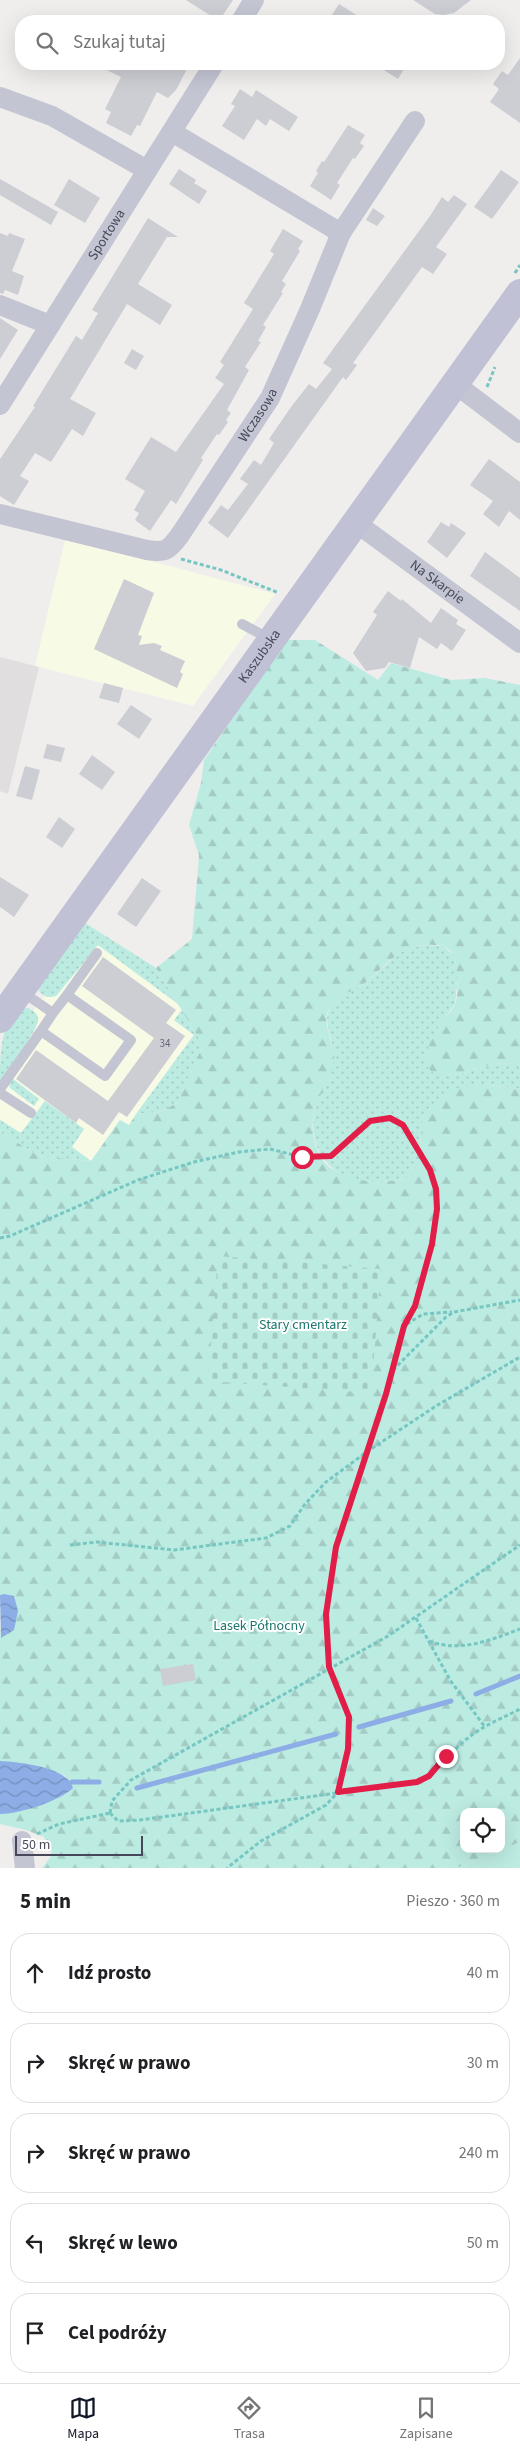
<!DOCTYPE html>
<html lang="pl">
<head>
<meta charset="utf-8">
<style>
	body { margin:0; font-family:"Source Sans 3",sans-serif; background:#f6f6f6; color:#202124 }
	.controls { position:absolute; right:15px; bottom:15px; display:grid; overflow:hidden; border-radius:10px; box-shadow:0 5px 20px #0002 }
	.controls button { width:45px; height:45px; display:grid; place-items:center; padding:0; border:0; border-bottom:1px solid #e0e0e0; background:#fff; color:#202124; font:25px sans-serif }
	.scale { position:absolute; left:15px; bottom:12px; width:128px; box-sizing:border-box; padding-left:5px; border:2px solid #464859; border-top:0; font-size:14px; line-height:18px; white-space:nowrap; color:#464859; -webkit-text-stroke:4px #fff; paint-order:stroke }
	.stop { position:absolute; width:15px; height:15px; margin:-11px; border:4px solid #e11d48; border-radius:50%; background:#fff }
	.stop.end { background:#e11d48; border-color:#fff; box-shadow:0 1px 5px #0008 }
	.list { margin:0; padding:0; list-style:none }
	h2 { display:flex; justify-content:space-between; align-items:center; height:65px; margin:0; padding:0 20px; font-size:21px }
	h2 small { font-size:16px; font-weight:400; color:#757577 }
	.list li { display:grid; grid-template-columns:32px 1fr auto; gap:15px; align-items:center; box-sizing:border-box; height:80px; margin:0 10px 10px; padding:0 10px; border:1px solid #e0e0e0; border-radius:20px }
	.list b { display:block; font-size:19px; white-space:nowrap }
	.list em { font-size:16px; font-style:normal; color:#757577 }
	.icon { flex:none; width:28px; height:28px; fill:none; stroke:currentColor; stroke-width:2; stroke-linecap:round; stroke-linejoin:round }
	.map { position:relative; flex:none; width:520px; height:1868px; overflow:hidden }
	.search { position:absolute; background:#fff; box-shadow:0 5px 20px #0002; left:15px; right:15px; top:15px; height:55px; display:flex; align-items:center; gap:12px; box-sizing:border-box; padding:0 18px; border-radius:20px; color:#757577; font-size:19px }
	.sheet { height:515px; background:#fff }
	nav { display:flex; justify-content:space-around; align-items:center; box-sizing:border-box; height:70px; border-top:1px solid #e0e0e0; background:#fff; font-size:14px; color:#757577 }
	nav a { display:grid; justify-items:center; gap:2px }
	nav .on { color:#111827 }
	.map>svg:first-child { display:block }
</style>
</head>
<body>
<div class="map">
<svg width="520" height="1868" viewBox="0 0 520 1868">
	<defs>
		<pattern id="grass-dots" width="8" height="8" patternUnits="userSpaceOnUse" patternTransform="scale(1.25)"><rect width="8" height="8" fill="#bcebe2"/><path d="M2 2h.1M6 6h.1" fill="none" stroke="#a3cbc4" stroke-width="1.8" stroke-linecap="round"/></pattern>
		<pattern id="forest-firs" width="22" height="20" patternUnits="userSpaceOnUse" patternTransform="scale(1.25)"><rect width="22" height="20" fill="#bcebe2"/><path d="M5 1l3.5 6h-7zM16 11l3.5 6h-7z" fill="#a3cbc4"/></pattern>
		<pattern id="cemetery-stones" width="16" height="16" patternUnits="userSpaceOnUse" patternTransform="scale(1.25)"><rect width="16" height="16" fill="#bcebe2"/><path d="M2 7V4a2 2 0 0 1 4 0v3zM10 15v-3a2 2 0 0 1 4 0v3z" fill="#a3cbc4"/></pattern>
		<pattern id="water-waves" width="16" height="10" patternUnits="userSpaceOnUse" patternTransform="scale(1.25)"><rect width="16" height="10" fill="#8cade6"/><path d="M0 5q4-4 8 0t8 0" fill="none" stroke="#748fbd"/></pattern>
	</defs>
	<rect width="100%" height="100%" fill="#efeeec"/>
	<path fill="#f7fae5" d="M 65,540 L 72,540 L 275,594 L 193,706 L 35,666 Z
		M 89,938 L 178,1004 L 182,1010 L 174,1020 L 194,1034 L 129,1125 L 120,1120 L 91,1161 L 72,1147 L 84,1129 L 45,1101 L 21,1133 L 0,1120 L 0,1060 L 33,1011 Z"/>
	<path fill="#e0dede" d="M 0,657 L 39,667 L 8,794 L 0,791 Z"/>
	<path fill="url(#grass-dots)" d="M 82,921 L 156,968 L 178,1004 L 98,945 L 56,996 C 48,998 42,997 38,989 Z
		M 427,945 L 443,946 L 454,955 L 458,976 L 455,1004 L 439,1026 L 456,1075 L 496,1063 L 512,1064 L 520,1058 L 520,1089 L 483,1084 L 423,1118 L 419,1152 L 407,1178 C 397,1180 384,1183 373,1182 C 330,1180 306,1150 315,1108 C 319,1093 330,1079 333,1062 C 337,1042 319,1022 332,1004 C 340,992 353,991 364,984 C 378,974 390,958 405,950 C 411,947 421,946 427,945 Z
		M 24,1008 C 31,1008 38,1012 38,1020 C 38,1030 7,1070 0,1081 C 0,1054 0,1019 24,1008 Z
		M 182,1010 L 203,1045 L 177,1103 L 160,1112 L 136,1114 L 194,1035 L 174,1020 Z
		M 12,1078 L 39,1099 L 34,1106 L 10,1088 L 9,1082 Z
		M 45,1101 L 84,1129 L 72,1147 L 91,1161 L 38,1156 L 0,1131 L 0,1120 L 21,1133 Z"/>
	<path fill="url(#forest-firs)" fill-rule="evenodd" d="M 286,640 L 315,640 L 378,680 L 391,663 L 451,680 L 485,678 L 520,685 L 520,1058 L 512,1064 L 496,1063 L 456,1075 L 433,1073 L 425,1064 C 427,1046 433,1034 443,1020 C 447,1015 453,1010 455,1005 C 459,995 458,966 454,956 C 447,940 420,944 406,950 C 391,956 378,973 365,983 C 352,993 338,993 329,1009 C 321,1023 335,1044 334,1060 C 333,1077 321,1090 316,1106 C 309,1124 313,1148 325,1163 C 333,1173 361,1181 373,1182 C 384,1183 396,1180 407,1178 L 419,1152 L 423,1118 L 448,1090 L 483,1084 L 520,1089 L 520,1842 L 457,1868 L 42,1868 L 52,1855 L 44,1837 L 26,1830 L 0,1824 L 0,1814 L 31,1807 L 66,1776 L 36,1766 L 0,1761 L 0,1638 L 4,1594 L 0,1595 L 0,1131 L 38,1156 L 91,1161 L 120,1120 L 129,1125 L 136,1114 L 160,1112 L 177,1103 L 203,1045 L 156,968 L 192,939 L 199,855 L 189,825 L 201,783 L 204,760 ZM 464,1812 L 501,1812 L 501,1849 L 464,1849 Z"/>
	<path fill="url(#cemetery-stones)" d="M 218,1256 L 381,1269 L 371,1393 L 208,1381 Z"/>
	<path fill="#bcebe2" d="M 520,1842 L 520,1868 L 457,1868 Z"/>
	<path fill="url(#water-waves)" d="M 4,1594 L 14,1596 L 18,1611 L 14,1630 L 1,1638 L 0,1595 Z
		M 0,1761 C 19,1762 68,1767 73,1788 C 60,1801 19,1814 0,1814 Z"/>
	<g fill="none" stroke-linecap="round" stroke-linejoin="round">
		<path stroke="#8cade6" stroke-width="5" d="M 476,1694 L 520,1676
			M 359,1727 L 451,1701
			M 72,1782 L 99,1782
			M 137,1788 L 336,1734"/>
	</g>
	<path fill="#cdcdd4" d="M 186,0 L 233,0 L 219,21 Z
		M 413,0 L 471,0 L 454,13 L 444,15 L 435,14 Z
		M 339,4 L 366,21 L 328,21 Z
		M 520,58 L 520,123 L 490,102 L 499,89 L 493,84 L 502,71 L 508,75 Z
		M 94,64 L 178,64 L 187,69 L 176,90 L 168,98 L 157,92 L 140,126 L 137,125 L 131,136 L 106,123 L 111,112 L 105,109 L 121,77 Z
		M 374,64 L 407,64 L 398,79 Z
		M 240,89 L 252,97 L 256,90 L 298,117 L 289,131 L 270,119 L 266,126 L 257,119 L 244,140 L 222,126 L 235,106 L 231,104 Z
		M 348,125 L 365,135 L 360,143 L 364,146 L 355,159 L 353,158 L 337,183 L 340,185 L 331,200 L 310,186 L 318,173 L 316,171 L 322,161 L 324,162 Z
		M 179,169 L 196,180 L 194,183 L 207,191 L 199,204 L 169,184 Z
		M 501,170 L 519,182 L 492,219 L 474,207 Z
		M 0,179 L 58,212 L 51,225 L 0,195 Z
		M 69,179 L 100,198 L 85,223 L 54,205 Z
		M 454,195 L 467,204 L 436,247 L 447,254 L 433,274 L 422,267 L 353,363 L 357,365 L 346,380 L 343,377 L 228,538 L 208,523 L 221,505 L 228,510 L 248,484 L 240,479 L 248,468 L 254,460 L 261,465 L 274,443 L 269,439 L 291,407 L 309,384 L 316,389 L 332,369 L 323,363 L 430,216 L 442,197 L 448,202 Z
		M 373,208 L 385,216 L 377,226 L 366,220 Z
		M 148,218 L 178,237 L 167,237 L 138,284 L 172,305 L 160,325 L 127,304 L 70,399 L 96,413 L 83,436 L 72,429 L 51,462 L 35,453 L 20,476 L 29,481 L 14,505 L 0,496 L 0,459 L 35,407 L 33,406 L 76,336 L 82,340 L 98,313 L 92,310 Z
		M 283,229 L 303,241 L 298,249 L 300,251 L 282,281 L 286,284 L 281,292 L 283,293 L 263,325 L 266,327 L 258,341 L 261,342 L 245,367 L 249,370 L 227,410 L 231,413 L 226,420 L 228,422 L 219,435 L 217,434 L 201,458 L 203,460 L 176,504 L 171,500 L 150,531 L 135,520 L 139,513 L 134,510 L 145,491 L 125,479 L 151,437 L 176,452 L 224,384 L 215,378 L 224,365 L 220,362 L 253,309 L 244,303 L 274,254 L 270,251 Z
		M 0,233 L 8,236 L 9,233 L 25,239 L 12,271 L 24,276 L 18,295 L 5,290 L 3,294 L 0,293 Z
		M 0,318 L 18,330 L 0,359 Z
		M 132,349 L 144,356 L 136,370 L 124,363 Z
		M 489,459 L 520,482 L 520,520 L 509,511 L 499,527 L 483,514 L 493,501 L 470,485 Z
		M 441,522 L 449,527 L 451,523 L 466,533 L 447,558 L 427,542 Z
		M 485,552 L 520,578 L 520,611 L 470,576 Z
		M 124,579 L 154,593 L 138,635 L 142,636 L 139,645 L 154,643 L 162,646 L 160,650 L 185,661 L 180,672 L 183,674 L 177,688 L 94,649 Z
		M 388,591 L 401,601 L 402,599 L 431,623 L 441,608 L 458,620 L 456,624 L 466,630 L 452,651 L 441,643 L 437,649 L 419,637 L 410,668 L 389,662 L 385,668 L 366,671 L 353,653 L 377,615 L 373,612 Z
		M 104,683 L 123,688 L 119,703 L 99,698 Z
		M 131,705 L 152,719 L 139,739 L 117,724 Z
		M 47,744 L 65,748 L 61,762 L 43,758 Z
		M 92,755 L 115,772 L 102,790 L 79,774 Z
		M 25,766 L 40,770 L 32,800 L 16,796 Z
		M 59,817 L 75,829 L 62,848 L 46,837 Z
		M 0,877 L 29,895 L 14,917 L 0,907 Z
		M 142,878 L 161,891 L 136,927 L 117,914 Z
		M 103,957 L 176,1010 L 166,1023 L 185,1036 L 127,1117 L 119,1112 L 103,1135 L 79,1118 L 76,1123 L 16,1079 L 36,1050 L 108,1101 L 154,1038 L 82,986 Z
		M 193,1664 L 196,1680 L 163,1686 L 160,1669 Z"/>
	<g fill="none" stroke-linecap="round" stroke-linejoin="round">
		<path stroke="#76c7c2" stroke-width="3" stroke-dasharray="4 2.5" stroke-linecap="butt" d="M 515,273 L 520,265
			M 487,387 L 495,367
			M 181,559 L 221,570 L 279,593
			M 0,1238 L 10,1236 L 138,1180 L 194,1162 L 239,1152 L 270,1149 L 302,1157 L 331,1156 L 370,1121 L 390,1117 L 403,1125 L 430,1170 L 436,1189 L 437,1209 L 432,1244 L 415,1306 L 404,1326 L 386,1394 L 336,1547 L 326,1614 L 329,1667 L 349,1717 L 348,1749 L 338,1792 L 326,1805 L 261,1841 L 227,1868
			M 407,1324 L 423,1314 L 452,1312
			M 393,1370 L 446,1317 L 454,1312 L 520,1300
			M 70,1545 L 97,1542 L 174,1550 L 266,1538 L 290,1526 L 305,1504 L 326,1482 L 368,1451 L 436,1406 L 520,1357
			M 416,1618 L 450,1680 L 485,1727
			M 429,1641 C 460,1653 491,1640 520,1629
			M 110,1813 L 112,1801 L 131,1780 L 388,1636 L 520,1545
			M 110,1813 L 118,1821 L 140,1820 L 417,1782 C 437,1772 450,1752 468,1738 C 482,1726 503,1718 520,1709
			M 37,1834 L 59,1824 L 110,1813"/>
		<path stroke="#c3c5d3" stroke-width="10" d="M 242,624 L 270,639
			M 21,991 L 53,1013 L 41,1031 L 105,1076 L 131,1040 L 67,995 L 53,1013
			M 67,995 L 97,953
			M 0,1089 L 41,1031
			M 0,1093 L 31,1113"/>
		<g stroke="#c3c5d3" stroke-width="20">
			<path d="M 241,21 L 254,0"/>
			<path d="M 0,97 L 52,116 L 147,170"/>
			<path d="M 172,132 L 341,233"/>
			<path d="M 0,305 L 50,325"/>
			<path d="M 454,383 L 520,433"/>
			<path id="s1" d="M 0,405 L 214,64"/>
			<path id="s2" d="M 0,514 L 147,550 C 166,553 169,550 180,535 L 270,398 L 310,309 L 341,233 L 415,121"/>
			<path id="s3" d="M 355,522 L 520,643"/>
			<path d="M 22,1841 L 25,1868"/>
		</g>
		<path stroke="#c0c1d5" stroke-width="28" id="s4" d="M 0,1019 L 520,293"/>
	</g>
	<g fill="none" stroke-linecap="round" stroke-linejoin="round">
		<path stroke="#e11d48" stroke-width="6" d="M 302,1157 L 331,1156 L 370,1121 L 390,1118 L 403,1125 L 430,1170 L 436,1189 L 437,1209 L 432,1244 L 415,1306 L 404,1326 L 386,1394 L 336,1547 L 326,1614 L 329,1667 L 349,1717 L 348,1749 L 338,1792 L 417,1782 L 429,1776 L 446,1756"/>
	</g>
	<g text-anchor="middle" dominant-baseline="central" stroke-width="4" stroke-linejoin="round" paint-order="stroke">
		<g font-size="11" fill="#686978">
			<text x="165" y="1043">34</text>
		</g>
		<g font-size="14" fill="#464859" stroke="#fff">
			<text stroke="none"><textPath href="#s1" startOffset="201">Sportowa</textPath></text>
			<text stroke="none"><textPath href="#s2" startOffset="334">Wczasowa</textPath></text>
			<text stroke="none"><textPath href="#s3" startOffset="102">Na Skarpie</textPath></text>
			<text stroke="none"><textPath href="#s4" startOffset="446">Kaszubska</textPath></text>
		</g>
		<g font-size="14" fill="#1b756e" stroke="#fff">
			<text x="303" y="1325">Stary cmentarz</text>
			<text x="259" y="1626">Lasek Północny</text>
		</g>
	</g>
</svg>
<div class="controls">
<button><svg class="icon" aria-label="locate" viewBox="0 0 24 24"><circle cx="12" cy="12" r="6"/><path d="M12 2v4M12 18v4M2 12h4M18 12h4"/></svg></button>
</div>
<div class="scale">50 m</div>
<div class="stop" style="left:302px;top:1157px"></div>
<div class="stop end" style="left:446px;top:1756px"></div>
<div class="search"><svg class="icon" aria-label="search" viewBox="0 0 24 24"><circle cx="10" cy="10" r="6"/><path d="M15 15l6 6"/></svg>Szukaj tutaj</div>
</div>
<section class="sheet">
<h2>5 min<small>Pieszo · 360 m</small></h2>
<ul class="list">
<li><svg class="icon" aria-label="ahead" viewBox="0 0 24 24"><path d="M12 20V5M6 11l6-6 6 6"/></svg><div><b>Idź prosto</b></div><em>40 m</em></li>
<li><svg class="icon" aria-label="right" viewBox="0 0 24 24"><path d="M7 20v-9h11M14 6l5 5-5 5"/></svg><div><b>Skręć w prawo</b></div><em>30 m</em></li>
<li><svg class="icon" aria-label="right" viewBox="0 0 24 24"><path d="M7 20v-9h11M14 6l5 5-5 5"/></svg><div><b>Skręć w prawo</b></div><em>240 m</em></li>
<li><svg class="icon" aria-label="left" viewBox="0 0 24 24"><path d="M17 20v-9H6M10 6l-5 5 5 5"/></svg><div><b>Skręć w lewo</b></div><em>50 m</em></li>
<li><svg class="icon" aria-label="arrive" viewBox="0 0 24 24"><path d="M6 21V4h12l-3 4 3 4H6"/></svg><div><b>Cel podróży</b></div></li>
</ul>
</section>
<nav>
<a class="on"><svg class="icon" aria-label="map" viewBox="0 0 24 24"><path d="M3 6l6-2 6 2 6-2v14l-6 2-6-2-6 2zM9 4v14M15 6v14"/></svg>Mapa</a>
<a><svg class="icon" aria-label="directions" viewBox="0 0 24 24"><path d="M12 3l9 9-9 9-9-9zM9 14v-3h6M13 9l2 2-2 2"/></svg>Trasa</a>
<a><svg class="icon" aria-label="saved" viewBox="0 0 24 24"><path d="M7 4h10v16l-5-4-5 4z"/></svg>Zapisane</a>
</nav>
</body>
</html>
